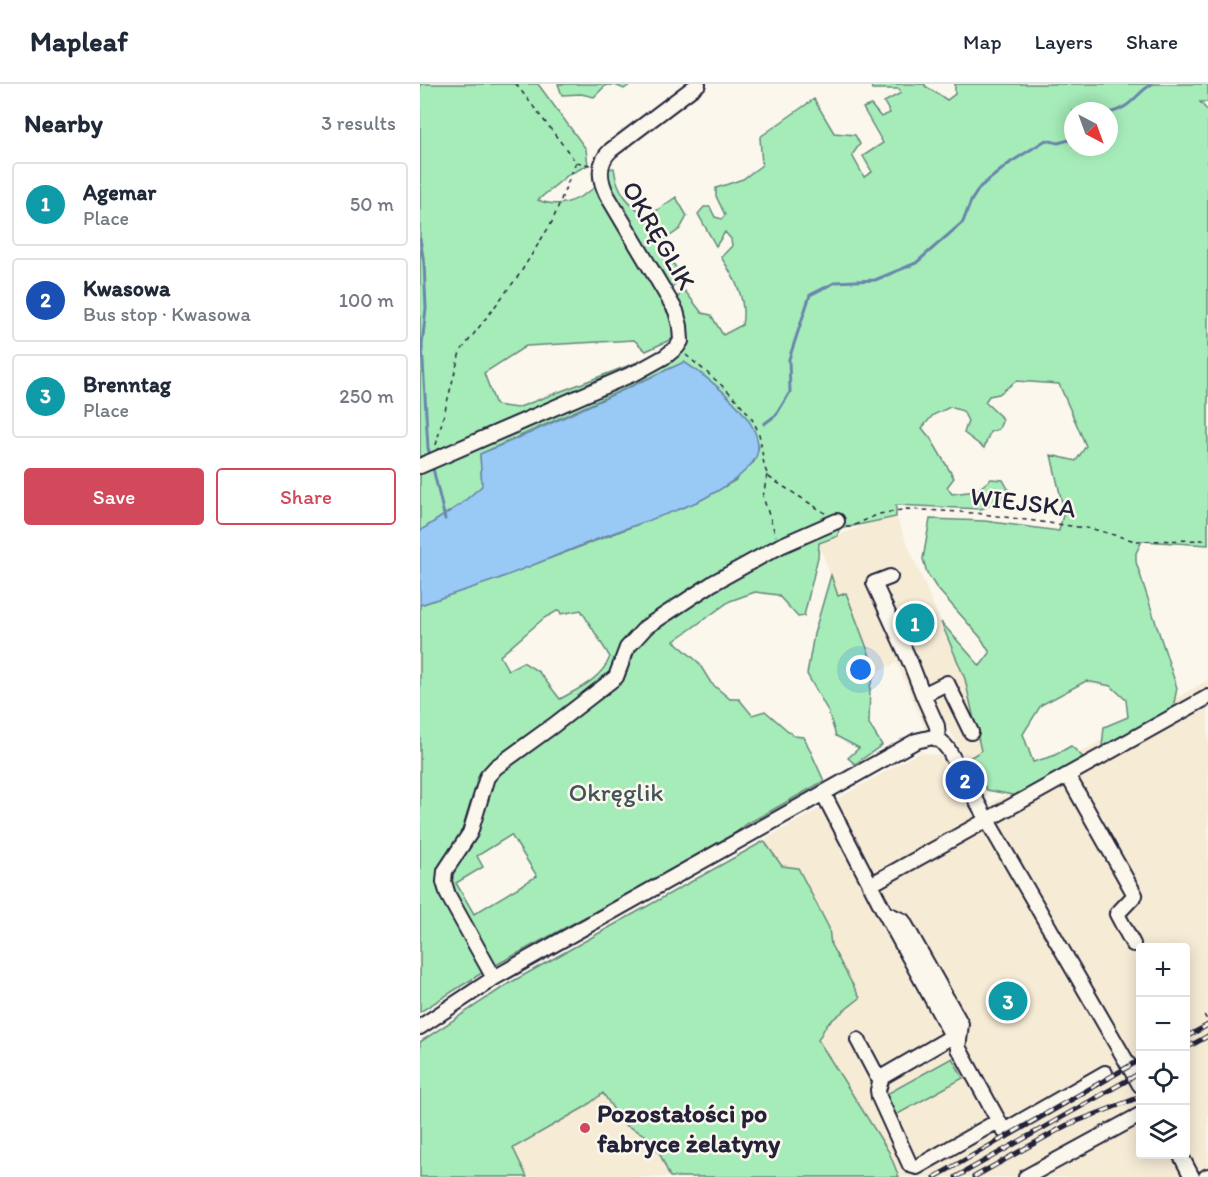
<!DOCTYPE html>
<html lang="en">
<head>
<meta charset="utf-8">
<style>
	body { margin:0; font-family:Itim,sans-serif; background:#f6f6f7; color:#1f2937 }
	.controls { position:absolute; right:18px; bottom:18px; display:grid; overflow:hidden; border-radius:6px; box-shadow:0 3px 15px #0003 }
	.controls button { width:54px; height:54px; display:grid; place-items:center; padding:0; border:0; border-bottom:2px solid #e0e1e3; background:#fff; color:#1f2937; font:30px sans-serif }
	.compass { position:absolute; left:644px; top:18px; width:54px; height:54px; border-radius:50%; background:#fff; box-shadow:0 3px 15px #0003; rotate:139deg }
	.you { position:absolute; left:441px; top:586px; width:21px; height:21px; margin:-15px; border:4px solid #fff; border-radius:50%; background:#1a73e8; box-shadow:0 0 0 9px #1a73e833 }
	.badge { display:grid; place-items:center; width:39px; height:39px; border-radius:50%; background:#d1495b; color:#fff; font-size:20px; font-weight:700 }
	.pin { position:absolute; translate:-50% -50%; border:3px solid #fff; box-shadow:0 2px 6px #0006 }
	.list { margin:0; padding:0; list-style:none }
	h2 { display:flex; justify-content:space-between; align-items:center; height:78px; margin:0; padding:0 24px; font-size:26px }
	h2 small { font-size:20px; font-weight:400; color:#747a83 }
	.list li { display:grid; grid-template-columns:39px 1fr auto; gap:18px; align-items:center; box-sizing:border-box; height:84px; margin:0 12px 12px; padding:0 12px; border:2px solid #e0e1e3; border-radius:6px }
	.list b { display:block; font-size:22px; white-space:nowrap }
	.list p { margin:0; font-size:20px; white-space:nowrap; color:#747a83 }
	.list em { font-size:20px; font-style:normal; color:#747a83 }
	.actions { display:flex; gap:12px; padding:18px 24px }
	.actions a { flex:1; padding:14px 0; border:2px solid #d1495b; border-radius:6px; text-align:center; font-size:21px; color:#d1495b }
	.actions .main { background:#d1495b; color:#fff }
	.icon { flex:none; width:33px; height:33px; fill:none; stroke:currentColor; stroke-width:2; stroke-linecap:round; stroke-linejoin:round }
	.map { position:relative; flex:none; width:788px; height:1093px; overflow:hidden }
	header { display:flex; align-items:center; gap:36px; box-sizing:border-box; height:84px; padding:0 30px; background:#fff; border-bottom:2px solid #e0e1e3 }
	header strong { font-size:28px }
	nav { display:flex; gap:33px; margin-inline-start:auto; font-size:21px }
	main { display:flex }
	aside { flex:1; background:#fff }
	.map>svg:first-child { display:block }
</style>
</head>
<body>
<header>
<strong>Mapleaf</strong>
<nav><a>Map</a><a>Layers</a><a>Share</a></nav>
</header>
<main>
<aside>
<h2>Nearby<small>3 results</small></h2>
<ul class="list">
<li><span class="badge" style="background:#0f9aa8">1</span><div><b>Agemar</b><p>Place</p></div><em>50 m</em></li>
<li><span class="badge" style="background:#1a4fb4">2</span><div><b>Kwasowa</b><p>Bus stop · Kwasowa</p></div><em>100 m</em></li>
<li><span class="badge" style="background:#0f9aa8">3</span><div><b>Brenntag</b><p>Place</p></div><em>250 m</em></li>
</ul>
<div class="actions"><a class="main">Save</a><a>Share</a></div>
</aside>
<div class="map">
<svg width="788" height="1093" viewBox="0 0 788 1093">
	<rect width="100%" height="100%" fill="#fbf7ec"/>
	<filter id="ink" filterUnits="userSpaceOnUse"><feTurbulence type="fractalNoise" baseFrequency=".0167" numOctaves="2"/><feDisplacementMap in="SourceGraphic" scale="12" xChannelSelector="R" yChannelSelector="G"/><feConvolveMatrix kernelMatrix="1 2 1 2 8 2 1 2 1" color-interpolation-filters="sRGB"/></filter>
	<g filter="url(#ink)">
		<path fill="#f6ebd5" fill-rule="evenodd" d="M 476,433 L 545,595 L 561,667 L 546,676 L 525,638 L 506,646 L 477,579 L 456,588 L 426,510 L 418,513 L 399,459 L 450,439 Z
			M 788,596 L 788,1093 L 0,1093 L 0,959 L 88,900 L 500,668 L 525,673 L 557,727 ZM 720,864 L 766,864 L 766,1070 L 720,1070 Z"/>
		<path fill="#a6ecb9" stroke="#64877a" stroke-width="1.5" fill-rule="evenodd" d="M 0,0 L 118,0 L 166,65 L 168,81 L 148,91 L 118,116 C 140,125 156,117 174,104 L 178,105 L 247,221 L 265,207 L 282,229 L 291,231 L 303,251 L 322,241 C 327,216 315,194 301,173 L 312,162 L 311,155 L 305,148 L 296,162 L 278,130 L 284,123 L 290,123 L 295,133 L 302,135 L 305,131 L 296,112 L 296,104 L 323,95 L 342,81 L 340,53 L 394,15 L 414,49 L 435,51 L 440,60 L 432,71 L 444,93 L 452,88 L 443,72 L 463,59 L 443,24 L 451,21 L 461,33 L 470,29 L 464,18 L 481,9 L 479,5 L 452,5 L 451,0 L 505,0 L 505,2 L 527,16 L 535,10 L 535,0 L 788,0 L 788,18 L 780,18 L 788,27 L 788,461 L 722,457 L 716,469 L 716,478 L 757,604 L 753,624 L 682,663 L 684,643 L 708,633 L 706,616 L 691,602 L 666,597 L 621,621 L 603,650 L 613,678 L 633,672 L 651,662 L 665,675 L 598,712 L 567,706 L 546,676 L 561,667 L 545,595 L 521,538 L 560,582 L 570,569 L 561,554 L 516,503 L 507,489 L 503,475 L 510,435 L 565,437 L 639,447 L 644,427 L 631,371 L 656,377 L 666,362 L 639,300 L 596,297 L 579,310 L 569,312 L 565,318 L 583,335 L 579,345 L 570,348 L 564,364 L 544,349 L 548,337 L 543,327 L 530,323 L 513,331 L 502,344 L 511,355 L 534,394 L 527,403 L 532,410 L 556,407 L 571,395 L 583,396 L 588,405 L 579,418 L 561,425 L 476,421 L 476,433 L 419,445 L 418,452 L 399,459 L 398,473 L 384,532 L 378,533 L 358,511 L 335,508 L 310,517 L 254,557 L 278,578 L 291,599 L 310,615 L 319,615 L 332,631 L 345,627 L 374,652 L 384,653 L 404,697 L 327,740 L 305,757 L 65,887 L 0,928 L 0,521 L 77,495 L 281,416 L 316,396 L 319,390 L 334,378 L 339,362 L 295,301 L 264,278 L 60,370 L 62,402 L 41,420 L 0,447 ZM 653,27 L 689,27 L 689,63 L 653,63 ZM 256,253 L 244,268 L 97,324 L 76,321 L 64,289 L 106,262 L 214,256 L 226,267 ZM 139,526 L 141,530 L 161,526 L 190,573 C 181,595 160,604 140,615 L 119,588 L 103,578 L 88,586 L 80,572 L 124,534 ZM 91,751 L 117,792 L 54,830 L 36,799 L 63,783 L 57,772 Z
			M 138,0 L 211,0 L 204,5 L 195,1 L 186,1 L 174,13 L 161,10 L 142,11 Z
			M 194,84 C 197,108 208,119 227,133 L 256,113 L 267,132 L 260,145 L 239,160 L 262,192 L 249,207 L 187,100 L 187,85 Z
			M 411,491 L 418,512 L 426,509 L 456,588 L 450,602 L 449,640 L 462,661 L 435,680 L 428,674 L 439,664 L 416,652 L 408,627 L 387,590 L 394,550 Z
			M 344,757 L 362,782 L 378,784 L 409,844 L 411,861 L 440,914 L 407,940 L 398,956 L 469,1068 L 479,1093 L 250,1093 L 239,1068 L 225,1051 L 203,1040 L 183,1009 L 165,1023 L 93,1064 L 107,1093 L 0,1093 L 0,958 L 88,900 Z
			M 532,974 L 543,994 L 476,1031 L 465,1011 Z"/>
		<path fill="#99c9f5" stroke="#6986ab" stroke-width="1.5" d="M 264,278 C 289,294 346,337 337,370 C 332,387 299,407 283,415 C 254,429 222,438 193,449 C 154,464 116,480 78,495 C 52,504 26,512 0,521 L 0,447 L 41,420 L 62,402 L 60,370 L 110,349 Z"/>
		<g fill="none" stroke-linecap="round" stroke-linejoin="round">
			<path stroke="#6986ab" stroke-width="3" d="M 689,29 C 713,23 715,10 732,0
				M 0,155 L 4,179 L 6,224 L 2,261 L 8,364 L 11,374
				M 344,340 L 356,331 L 370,308 L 369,275 L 390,211 L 416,198 L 455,196 L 496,179 L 543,138 L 551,117 L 560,103 L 591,78 L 626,56 L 638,59 L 653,55
				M 12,380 L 25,435"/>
			<defs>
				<path id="minor" d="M 0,382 L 219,287 L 246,272 L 257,263 L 261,257 L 260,242 L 256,227 L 187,111 C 179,95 177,79 191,66 L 278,0
					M 470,493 L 454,499 L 491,580 L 503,611 L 517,642 L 518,655
					M 503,611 L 527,599 L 551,648
					M 648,692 L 715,811 L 697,830 L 713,860
					M 403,709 L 465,829 L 584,1047 L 685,989
					M 450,801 L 788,613
					M 465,829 L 483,837 L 541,940 L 538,965
					M 74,894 L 28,811 L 24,798 L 25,787 L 50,749 L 67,693 L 76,683 L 134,641 L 196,593 L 207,564 L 226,543 L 293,499 L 360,462 L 417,437
					M 0,943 L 74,894 L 496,657 L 513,653 L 522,658 L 528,665 L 567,736 L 720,1001
					M 531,953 L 462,993 L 458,1006 L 459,1013 L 490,1081 L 497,1083 L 578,1037
					M 438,956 L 457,992 L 462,993
					M 760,1070 L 772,1093
					M 606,1093 L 720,1031
					M 786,1093 L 788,1092"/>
			</defs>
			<use href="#minor" stroke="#22223b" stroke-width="18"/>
			<path stroke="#22223b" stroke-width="1.5" stroke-dasharray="4.5 4.5" stroke-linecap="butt" d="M 96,0 L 156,78 L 170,81
				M 266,271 C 287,289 327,319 337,345 C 344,360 340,381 350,394 L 405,429
				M 16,361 L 40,268 L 99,191 L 132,138 L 156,78
				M 347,391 L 343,413 L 356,452
				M 426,443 L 430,443 L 459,430 L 487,425 L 555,429 L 673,445 L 715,457 L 788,456
				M 784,931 L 788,937"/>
			<use href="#minor" stroke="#fbf7ec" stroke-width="14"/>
			<defs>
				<path id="rail" d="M 766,953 L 788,941
					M 766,964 L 788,952
					M 515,1093 L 720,976
					M 536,1093 L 720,989
					M 554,1093 L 647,1041 L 720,1013"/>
			</defs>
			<use href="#rail" stroke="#22223b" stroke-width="5"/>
			<use href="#rail" stroke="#fbf7ec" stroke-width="3" stroke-dasharray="9" stroke-linecap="butt"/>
		</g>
	</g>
	<circle fill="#d1495b" stroke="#fbf7ec" stroke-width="2" cx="165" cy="1044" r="6"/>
	<g text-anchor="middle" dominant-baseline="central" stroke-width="5" stroke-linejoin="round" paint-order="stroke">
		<g font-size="26" fill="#22223b" stroke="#fbf7ec">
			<text transform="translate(239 151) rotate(60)">OKRĘGLIK</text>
			<text transform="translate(603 418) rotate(7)">WIEJSKA</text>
		</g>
		<g font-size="26" fill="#43545a" stroke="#fbf7ec">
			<text x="196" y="708">Okręglik</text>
		</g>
		<g font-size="26" font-weight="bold" fill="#22223b" stroke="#fbf7ec" text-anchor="start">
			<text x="177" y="1029">Pozostałości po<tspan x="177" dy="30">fabryce żelatyny</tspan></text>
		</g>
	</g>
</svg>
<div class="controls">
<button>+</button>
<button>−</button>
<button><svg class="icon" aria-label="locate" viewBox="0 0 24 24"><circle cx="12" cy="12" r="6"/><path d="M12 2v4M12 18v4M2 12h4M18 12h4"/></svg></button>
<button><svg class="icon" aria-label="layers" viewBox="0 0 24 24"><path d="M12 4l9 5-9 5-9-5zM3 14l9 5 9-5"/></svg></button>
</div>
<svg class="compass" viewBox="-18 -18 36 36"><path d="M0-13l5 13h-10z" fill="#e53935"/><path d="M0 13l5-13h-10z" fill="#747a83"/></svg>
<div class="you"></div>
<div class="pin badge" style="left:495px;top:539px;background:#0f9aa8">1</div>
<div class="pin badge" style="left:545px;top:696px;background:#1a4fb4">2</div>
<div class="pin badge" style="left:588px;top:917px;background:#0f9aa8">3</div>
</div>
</main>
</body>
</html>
